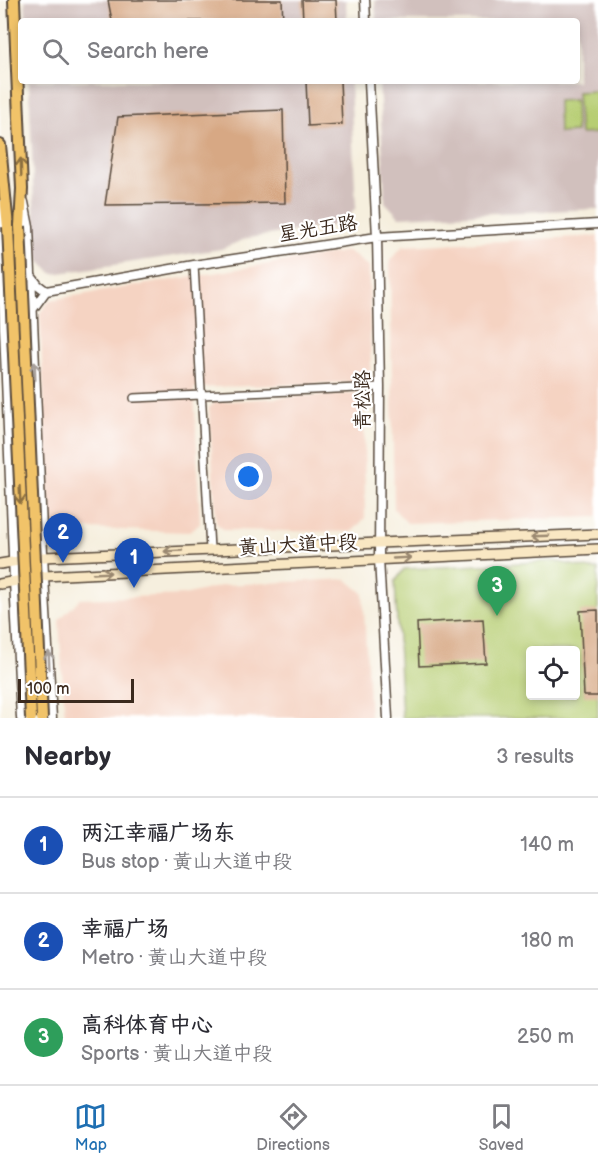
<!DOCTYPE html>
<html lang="en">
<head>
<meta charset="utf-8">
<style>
	body { margin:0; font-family:"Balsamiq Sans","LXGW WenKai TC",sans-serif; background:#f2f2f3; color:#2b2b33 }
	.controls { position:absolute; right:18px; bottom:18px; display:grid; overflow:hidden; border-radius:6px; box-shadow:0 3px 9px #0003 }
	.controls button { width:54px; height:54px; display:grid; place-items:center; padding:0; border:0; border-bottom:2px solid #e1e1e2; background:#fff; color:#2b2b33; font:30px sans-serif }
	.scale { position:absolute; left:18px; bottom:15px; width:116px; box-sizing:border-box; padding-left:6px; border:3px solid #3b2a1e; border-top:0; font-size:16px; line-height:21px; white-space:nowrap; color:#3b2a1e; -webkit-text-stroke:4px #fff; paint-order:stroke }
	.you { position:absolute; left:249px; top:477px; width:21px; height:21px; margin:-15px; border:4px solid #fff; border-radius:50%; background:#1a73e8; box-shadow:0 0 0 9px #1a73e833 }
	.badge { display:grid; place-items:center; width:39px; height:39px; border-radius:50%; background:#1f6fb2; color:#fff; font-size:20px; font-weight:700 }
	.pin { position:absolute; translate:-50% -50px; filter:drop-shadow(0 2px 3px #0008) }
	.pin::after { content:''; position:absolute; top:32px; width:21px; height:18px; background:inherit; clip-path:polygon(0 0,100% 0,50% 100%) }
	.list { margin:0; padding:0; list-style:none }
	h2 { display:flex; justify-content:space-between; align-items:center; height:78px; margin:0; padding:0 24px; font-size:26px }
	h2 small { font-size:20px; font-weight:400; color:#7c7c81 }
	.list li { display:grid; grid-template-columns:39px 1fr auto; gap:18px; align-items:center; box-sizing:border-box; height:96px; padding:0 24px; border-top:2px solid #e1e1e2 }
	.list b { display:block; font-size:22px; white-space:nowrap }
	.list p { margin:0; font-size:20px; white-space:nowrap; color:#7c7c81 }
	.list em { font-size:20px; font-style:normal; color:#7c7c81 }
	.icon { flex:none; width:33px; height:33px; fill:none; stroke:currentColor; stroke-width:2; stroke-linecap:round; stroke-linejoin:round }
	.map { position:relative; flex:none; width:598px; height:718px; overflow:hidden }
	.search { position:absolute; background:#fff; box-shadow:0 3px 9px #0003; left:18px; right:18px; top:18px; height:66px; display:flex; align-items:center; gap:15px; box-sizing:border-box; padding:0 21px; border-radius:6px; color:#7c7c81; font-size:22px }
	.sheet { height:366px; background:#fff }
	nav { display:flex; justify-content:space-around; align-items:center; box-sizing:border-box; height:84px; border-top:2px solid #e1e1e2; background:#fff; font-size:16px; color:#7c7c81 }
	nav a { display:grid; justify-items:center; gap:3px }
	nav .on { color:#1f6fb2 }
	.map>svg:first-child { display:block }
</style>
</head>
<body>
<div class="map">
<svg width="598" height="718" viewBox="0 0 598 718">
	<rect width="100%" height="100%" fill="#fff"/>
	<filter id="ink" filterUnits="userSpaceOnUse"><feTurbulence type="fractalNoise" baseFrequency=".0167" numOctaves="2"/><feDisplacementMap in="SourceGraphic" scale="12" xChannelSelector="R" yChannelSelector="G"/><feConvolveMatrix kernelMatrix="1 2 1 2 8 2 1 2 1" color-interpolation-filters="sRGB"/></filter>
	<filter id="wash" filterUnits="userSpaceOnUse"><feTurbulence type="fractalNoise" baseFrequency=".008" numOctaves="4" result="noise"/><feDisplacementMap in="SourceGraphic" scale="24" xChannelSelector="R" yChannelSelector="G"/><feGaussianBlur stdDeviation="1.35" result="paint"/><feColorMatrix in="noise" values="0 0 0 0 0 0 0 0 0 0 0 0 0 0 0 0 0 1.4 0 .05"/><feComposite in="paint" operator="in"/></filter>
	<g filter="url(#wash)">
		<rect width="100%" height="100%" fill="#f6efde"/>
		<path fill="#f5d3c2" d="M 598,236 L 598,517 L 407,523 L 394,509 L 390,260 L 403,246 Z
			M 348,251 L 369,267 L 371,369 L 357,382 L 194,388 L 200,524 L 189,532 L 54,528 L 49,520 L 40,313 L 50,300 Z
			M 358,393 L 364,400 L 365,518 L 352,532 L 224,530 L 216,523 L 209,408 L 215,402 Z
			M 346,579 L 363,593 L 370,718 L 65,718 L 59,620 L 80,599 L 184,595 L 225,585 Z"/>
		<path fill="#d1c0bd" d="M 25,0 L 346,0 L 347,21 L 26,21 Z
			M 375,0 L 598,0 L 598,209 L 399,217 L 385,202 L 379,81 L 577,81 L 577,21 L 376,21 Z
			M 29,81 L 350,81 L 356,207 L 343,224 L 248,238 L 221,249 L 53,274 L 36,258 Z"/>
		<path fill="#b7ce73" stroke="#797c48" stroke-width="1.5" fill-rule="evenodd" d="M 597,91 L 598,133 L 580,134 L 577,92 Z
			M 575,100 L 576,132 L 559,133 L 558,101 Z
			M 555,561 L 590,569 L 598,569 L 598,718 L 402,718 L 395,582 L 404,569 ZM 530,650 L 576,650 L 576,696 L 530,696 Z"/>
		<g id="blocks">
			<path fill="#d7a884" d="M 108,0 L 282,0 L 283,21 L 112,21 Z
				M 302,0 L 336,0 L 337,21 L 303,21 Z
				M 306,81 L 340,81 L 342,124 L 308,126 Z
				M 283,110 L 285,203 L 105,205 L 118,117 Z
				M 598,610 L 598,696 L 584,696 L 580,611 Z
				M 483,619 L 486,663 L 419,666 L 417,623 Z"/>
		</g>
	</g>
	<g filter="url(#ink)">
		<use href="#blocks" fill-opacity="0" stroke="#57483b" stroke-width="1.5"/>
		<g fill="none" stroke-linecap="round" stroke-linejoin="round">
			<defs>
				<path id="minor" d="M 194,265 L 210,549
					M 134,398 L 380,387"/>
				<path id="tertiary" d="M 365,0 L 366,21
					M 369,81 L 377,237 L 380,387 L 379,559 L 388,718
					M 24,202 L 29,227 L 44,576 L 52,718
					M 2,204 L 0,227 L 14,581 L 21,718
					M 31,276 L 38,285 L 46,291 L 33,309
					M 46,291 L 194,265 L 377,237 L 598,224"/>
				<path id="secondary" d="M 0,564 L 43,557 L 598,534
					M 0,584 L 44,576 L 598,549"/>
				<path id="primary" d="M 14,0 L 22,189 L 20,226
					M 0,145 L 8,227"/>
			</defs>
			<use href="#minor" stroke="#57483b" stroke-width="10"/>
			<use href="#tertiary" stroke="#57483b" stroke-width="11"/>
			<use href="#secondary" stroke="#57483b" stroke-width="12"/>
			<use href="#primary" stroke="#57483b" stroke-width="14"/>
			<use href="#minor" stroke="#fff" stroke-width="7"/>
			<use href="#tertiary" stroke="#fff" stroke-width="8"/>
			<use href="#secondary" stroke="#f9e7c3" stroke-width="9"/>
			<use href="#primary" stroke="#f1c369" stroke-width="10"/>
			<defs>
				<path id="primary-bridge" d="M 20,226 L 42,718
					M 8,227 L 31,718"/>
			</defs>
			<use href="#primary-bridge" stroke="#57483b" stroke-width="14" stroke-linecap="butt"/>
			<use href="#primary-bridge" stroke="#f1c369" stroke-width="10"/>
		</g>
		<defs><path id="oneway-shaft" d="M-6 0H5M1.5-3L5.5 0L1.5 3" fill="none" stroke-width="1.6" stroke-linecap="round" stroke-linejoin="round" transform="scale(1.5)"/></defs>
		<g stroke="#8d6f40">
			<use href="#oneway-shaft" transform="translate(21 167) rotate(-92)"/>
			<use href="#oneway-shaft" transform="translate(20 495) rotate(87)"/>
		</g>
		<g stroke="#a79f9a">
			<use href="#oneway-shaft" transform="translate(35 371) rotate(-92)"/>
			<use href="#oneway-shaft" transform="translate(49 660) rotate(-93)"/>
		</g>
		<g stroke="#9a8870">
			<use href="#oneway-shaft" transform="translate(540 536) rotate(178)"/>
			<use href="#oneway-shaft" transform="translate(173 551) rotate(177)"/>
			<use href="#oneway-shaft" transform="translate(402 558) rotate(-3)"/>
			<use href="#oneway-shaft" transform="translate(102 573) rotate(-3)"/>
		</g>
	</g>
	<g text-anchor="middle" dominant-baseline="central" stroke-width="4.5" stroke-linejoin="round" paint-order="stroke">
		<g font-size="20" fill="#3b2a1e" stroke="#fff">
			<text transform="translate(318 229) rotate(-9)">星光五路</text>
			<text transform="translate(363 400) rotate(-90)">青松路</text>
			<text transform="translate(298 545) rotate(-3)">黄山大道中段</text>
		</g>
	</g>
</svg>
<div class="controls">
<button><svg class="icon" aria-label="locate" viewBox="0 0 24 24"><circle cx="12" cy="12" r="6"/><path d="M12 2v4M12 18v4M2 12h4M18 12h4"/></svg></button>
</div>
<div class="scale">100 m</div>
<div class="you"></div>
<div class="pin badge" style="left:134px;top:588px;background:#1a4fb4">1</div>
<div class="pin badge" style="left:63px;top:563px;background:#1a4fb4">2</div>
<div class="pin badge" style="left:497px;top:616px;background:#2e9e5b">3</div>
<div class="search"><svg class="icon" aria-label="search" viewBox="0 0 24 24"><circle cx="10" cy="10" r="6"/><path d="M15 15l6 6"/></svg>Search here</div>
</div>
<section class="sheet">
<h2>Nearby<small>3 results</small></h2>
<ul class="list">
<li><span class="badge" style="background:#1a4fb4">1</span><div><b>两江幸福广场东</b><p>Bus stop · 黄山大道中段</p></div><em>140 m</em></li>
<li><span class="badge" style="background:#1a4fb4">2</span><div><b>幸福广场</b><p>Metro · 黄山大道中段</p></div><em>180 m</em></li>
<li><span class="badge" style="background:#2e9e5b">3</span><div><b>高科体育中心</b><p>Sports · 黄山大道中段</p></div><em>250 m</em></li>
</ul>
</section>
<nav>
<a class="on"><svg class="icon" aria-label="map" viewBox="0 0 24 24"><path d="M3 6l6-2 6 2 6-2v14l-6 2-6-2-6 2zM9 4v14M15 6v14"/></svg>Map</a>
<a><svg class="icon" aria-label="directions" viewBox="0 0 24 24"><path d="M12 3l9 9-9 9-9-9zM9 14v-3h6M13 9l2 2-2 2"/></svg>Directions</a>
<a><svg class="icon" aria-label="saved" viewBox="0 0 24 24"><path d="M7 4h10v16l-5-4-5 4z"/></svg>Saved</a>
</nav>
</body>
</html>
